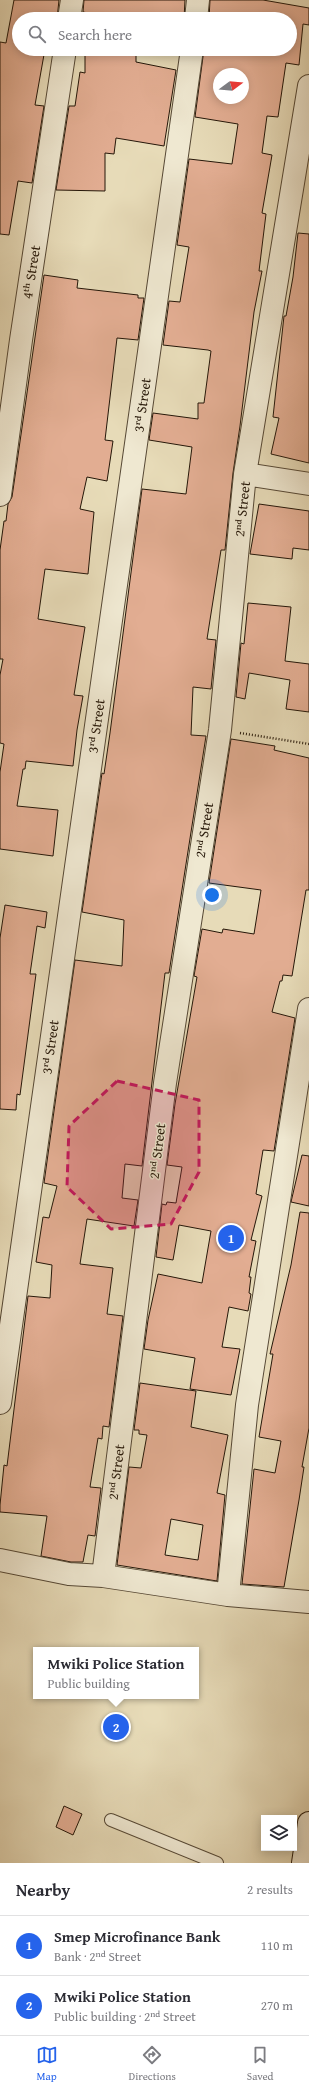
<!DOCTYPE html>
<html lang="en">
<head>
<meta charset="utf-8">
<style>
	body { margin:0; font-family:"Gentium Book Plus",serif; background:#f7f7f7; color:#2b2b33 }
	.controls { position:absolute; right:12px; bottom:12px; display:grid; overflow:hidden; border-radius:0px; box-shadow:0 2px 10px #0003 }
	.controls button { width:36px; height:36px; display:grid; place-items:center; padding:0; border:0; border-bottom:1px solid #e1e1e2; background:#fff; color:#2b2b33; font:20px sans-serif }
	.compass { position:absolute; left:213px; top:68px; width:36px; height:36px; border-radius:50%; background:#fff; box-shadow:0 2px 10px #0003; rotate:74deg }
	.you { position:absolute; left:212px; top:895px; width:14px; height:14px; margin:-10px; border:3px solid #fff; border-radius:50%; background:#1a73e8; box-shadow:0 0 0 6px #1a73e833 }
	.badge { display:grid; place-items:center; width:26px; height:26px; border-radius:50%; background:#2563eb; color:#fff; font-size:13px; font-weight:700 }
	.pin { position:absolute; translate:-50% -50%; border:2px solid #fff; box-shadow:0 1px 4px #0006 }
	.popup { position:absolute; left:33px; top:1647px; width:166px; height:52px; box-sizing:border-box; display:grid; place-content:center; border-radius:0px; background:#fff; filter:drop-shadow(0 1px 3px #0005); font-size:13px; white-space:nowrap; color:#7c7c81 }
	.popup b { font-size:15px; color:#2b2b33 }
	.popup::after { content:''; position:absolute; left:50%; top:100%; margin-left:-8px; border:8px solid transparent; border-top-color:#fff }
	.list { margin:0; padding:0; list-style:none }
	h2 { display:flex; justify-content:space-between; align-items:center; height:52px; margin:0; padding:0 16px; font-size:17px }
	h2 small { font-size:13px; font-weight:400; color:#7c7c81 }
	.list li { display:grid; grid-template-columns:26px 1fr auto; gap:12px; align-items:center; box-sizing:border-box; height:60px; padding:0 16px; border-top:1px solid #e1e1e2 }
	.list b { display:block; font-size:15px; white-space:nowrap }
	.list p { margin:0; font-size:13px; white-space:nowrap; color:#7c7c81 }
	.list em { font-size:13px; font-style:normal; color:#7c7c81 }
	.icon { flex:none; width:22px; height:22px; fill:none; stroke:currentColor; stroke-width:2; stroke-linecap:round; stroke-linejoin:round }
	.map { position:relative; flex:none; width:309px; height:1863px; overflow:hidden }
	.search { position:absolute; background:#fff; box-shadow:0 2px 10px #0003; left:12px; right:12px; top:12px; height:44px; display:flex; align-items:center; gap:10px; box-sizing:border-box; padding:0 14px; border-radius:22px; color:#7c7c81; font-size:15px }
	.sheet { height:172px; background:#fff }
	nav { display:flex; justify-content:space-around; align-items:center; box-sizing:border-box; height:56px; border-top:1px solid #e1e1e2; background:#fff; font-size:11px; color:#7c7c81 }
	nav a { display:grid; justify-items:center; gap:2px }
	nav .on { color:#2563eb }
	.map>svg:first-child { display:block }
</style>
</head>
<body>
<div class="map">
<svg width="309" height="1863" viewBox="0 0 309 1863">
	<rect width="100%" height="100%" fill="#e7dbb8"/>
	<filter id="stains"><feTurbulence type="fractalNoise" baseFrequency=".005" numOctaves="4"/><feColorMatrix values="0 0 0 0 .2 0 0 0 0 .09 0 0 0 0 .02 0 0 0 .5 -.17"/></filter>
	<radialGradient id="worn" r=".72"><stop offset=".6" stop-color="#630" stop-opacity="0"/><stop offset="1" stop-color="#630" stop-opacity=".3"/></radialGradient>
	<path fill="#e2ad92" stroke="#251709" fill-rule="evenodd" d="M 14,0 L 59,0 L 57,19 L 19,19 L 19,49 L 45,49 L 35,105 L 44,106 L 32,183 L 18,181 L 9,235 L 0,234 L 0,42 L 6,43 Z
		M 84,0 L 185,0 L 184,19 L 121,19 L 83,12 Z
		M 210,0 L 263,0 L 309,8 L 309,25 L 303,24 L 299,65 L 286,63 L 278,117 L 267,116 L 262,153 L 272,155 L 262,213 L 266,214 L 259,271 L 262,271 L 254,312 L 240,426 L 233,473 L 225,550 L 221,550 L 207,639 L 216,640 L 211,689 L 193,687 L 191,735 L 206,736 L 169,973 L 165,973 L 142,1166 L 125,1164 L 122,1198 L 138,1200 L 134,1226 L 87,1219 L 80,1264 L 113,1268 L 107,1314 L 123,1316 L 109,1427 L 103,1426 L 102,1439 L 98,1438 L 90,1487 L 101,1488 L 95,1536 L 88,1535 L 83,1562 L 71,1562 L 41,1556 L 47,1516 L 0,1512 L 0,1505 L 4,1465 L 7,1466 L 28,1296 L 50,1298 L 52,1265 L 36,1262 L 43,1217 L 49,1218 L 57,1186 L 44,1183 L 75,960 L 122,966 L 124,920 L 82,912 L 102,773 L 104,774 L 110,733 L 142,489 L 186,494 L 192,447 L 149,440 L 153,413 L 198,419 L 198,403 L 204,403 L 211,351 L 208,350 L 163,345 L 169,301 L 180,302 L 189,247 L 177,245 L 189,159 L 232,164 L 238,124 L 195,117 L 204,49 L 290,49 L 290,19 L 209,19 ZM 219,74 L 243,74 L 243,98 L 219,98 Z
		M 85,49 L 136,49 L 136,62 L 176,70 L 164,146 L 116,138 L 114,154 L 105,153 L 105,191 L 56,190 L 69,106 L 75,106 L 80,72 L 85,73 Z
		M 298,233 L 309,234 L 309,463 L 271,454 L 279,418 L 273,417 L 284,316 L 286,316 L 293,277 Z
		M 44,275 L 78,280 L 77,288 L 138,295 L 138,298 L 144,298 L 138,340 L 117,338 L 105,440 L 113,441 L 107,481 L 87,477 L 80,509 L 94,512 L 88,574 L 45,569 L 38,619 L 85,627 L 74,695 L 83,696 L 77,730 L 73,766 L 26,761 L 25,769 L 23,769 L 17,806 L 58,810 L 53,856 L 0,849 L 0,772 L 4,744 L 0,743 L 0,675 L 3,659 L 0,659 L 0,550 L 4,521 L 6,521 L 8,504 L 12,497 Z
		M 259,504 L 309,511 L 309,550 L 293,548 L 292,559 L 250,554 Z
		M 248,603 L 291,607 L 285,661 L 309,664 L 309,712 L 286,709 L 290,680 L 249,673 L 245,699 L 236,697 L 241,643 L 244,644 Z
		M 231,739 L 275,746 L 274,750 L 309,758 L 309,890 L 306,890 L 292,976 L 283,975 L 282,981 L 280,981 L 272,1012 L 295,1018 L 274,1151 L 263,1150 L 256,1194 L 262,1196 L 251,1240 L 256,1241 L 249,1277 L 251,1277 L 249,1293 L 251,1294 L 248,1311 L 229,1307 L 222,1347 L 240,1349 L 231,1395 L 190,1389 L 195,1358 L 144,1349 L 148,1320 L 158,1274 L 202,1283 L 211,1231 L 179,1225 L 173,1260 L 156,1257 L 162,1204 L 166,1205 L 167,1202 L 176,1203 L 182,1167 L 167,1165 L 175,1104 L 197,977 L 194,976 L 202,929 L 222,933 L 223,929 L 254,934 L 261,890 L 209,883 Z
		M 5,905 L 47,912 L 45,928 L 37,926 L 30,974 L 36,974 L 20,1095 L 17,1094 L 16,1110 L 0,1109 L 0,938 Z
		M 302,1155 L 309,1156 L 309,1206 L 291,1202 Z
		M 300,1212 L 309,1213 L 309,1428 L 302,1467 L 304,1467 L 299,1500 L 284,1587 L 242,1584 L 254,1469 L 275,1473 L 281,1441 L 259,1437 L 273,1354 L 270,1354 L 291,1265 Z
		M 140,1383 L 196,1391 L 191,1427 L 228,1435 L 217,1493 L 225,1495 L 217,1581 L 117,1565 L 129,1467 L 141,1468 L 147,1435 L 139,1434 L 139,1430 L 134,1430 ZM 171,1519 L 203,1525 L 198,1560 L 165,1555 Z
		M 64,1806 L 82,1814 L 73,1835 L 56,1827 Z"/>
	<g fill="none" stroke-linecap="round" stroke-linejoin="round">
		<defs>
			<path id="lane" d="M 111,1820 L 217,1863"/>
			<path id="street" d="M 69,19 L 72,0
				M 196,19 L 198,0
				M 245,474 L 309,484
				M 0,495 L 21,340 L 65,49
				M 0,1403 L 192,49
				M 0,1560 L 69,1574 L 103,1576 L 228,1595 L 309,1602
				M 103,1576 L 165,1083 L 220,730 L 245,474 L 309,86
				M 228,1595 L 247,1405 L 309,1009"/>
			<path id="secondary" d="M 303,1863 L 309,1823"/>
		</defs>
		<use href="#lane" stroke="#564835" stroke-width="14"/>
		<use href="#street" stroke="#564835" stroke-width="24"/>
		<use href="#secondary" stroke="#251709" stroke-width="24"/>
		<path stroke="#251709" stroke-width="2.5" stroke-dasharray="1 2" stroke-linecap="butt" d="M 240,733 L 309,744"/>
		<use href="#lane" stroke="#efe8d1" stroke-width="12"/>
		<use href="#street" stroke="#efe8d1" stroke-width="22"/>
		<use href="#secondary" stroke="#efe8d1" stroke-width="22"/>
	</g>
	<path fill="#c2185b" fill-opacity="0.2" stroke="#c2185b" stroke-width="3" stroke-dasharray="8 5" stroke-linejoin="round" d="M 117,1081 L 199,1100 L 199,1172 L 171,1224 L 111,1229 L 67,1187 L 69,1126 Z"/>
	<g text-anchor="middle" dominant-baseline="central" stroke-width="3" stroke-linejoin="round" paint-order="stroke">
		<g font-size="14" fill="#251709" stroke="#efe8d1">
			<text transform="translate(31 272) rotate(-81)">4ᵗʰ Street</text>
			<text transform="translate(142 405) rotate(-82)">3ʳᵈ Street</text>
			<text transform="translate(242 509) rotate(-84)">2ⁿᵈ Street</text>
			<text transform="translate(96 726) rotate(-82)">3ʳᵈ Street</text>
			<text transform="translate(204 830) rotate(-81)">2ⁿᵈ Street</text>
			<text transform="translate(50 1047) rotate(-82)">3ʳᵈ Street</text>
			<text transform="translate(157 1151) rotate(-83)">2ⁿᵈ Street</text>
			<text transform="translate(116 1472) rotate(-83)">2ⁿᵈ Street</text>
		</g>
	</g>
	<rect width="100%" height="100%" filter="url(#stains)"/>
	<rect width="100%" height="100%" fill="url(#worn)"/>
</svg>
<div class="controls">
<button><svg class="icon" aria-label="layers" viewBox="0 0 24 24"><path d="M12 4l9 5-9 5-9-5zM3 14l9 5 9-5"/></svg></button>
</div>
<svg class="compass" viewBox="-18 -18 36 36"><path d="M0-13l5 13h-10z" fill="#e53935"/><path d="M0 13l5-13h-10z" fill="#7c7c81"/></svg>
<div class="you"></div>
<div class="pin badge" style="left:231px;top:1238px">1</div>
<div class="pin badge" style="left:116px;top:1727px">2</div>
<div class="popup"><b>Mwiki Police Station</b>Public building</div>
<div class="search"><svg class="icon" aria-label="search" viewBox="0 0 24 24"><circle cx="10" cy="10" r="6"/><path d="M15 15l6 6"/></svg>Search here</div>
</div>
<section class="sheet">
<h2>Nearby<small>2 results</small></h2>
<ul class="list">
<li><span class="badge">1</span><div><b>Smep Microfinance Bank</b><p>Bank · 2ⁿᵈ Street</p></div><em>110 m</em></li>
<li><span class="badge">2</span><div><b>Mwiki Police Station</b><p>Public building · 2ⁿᵈ Street</p></div><em>270 m</em></li>
</ul>
</section>
<nav>
<a class="on"><svg class="icon" aria-label="map" viewBox="0 0 24 24"><path d="M3 6l6-2 6 2 6-2v14l-6 2-6-2-6 2zM9 4v14M15 6v14"/></svg>Map</a>
<a><svg class="icon" aria-label="directions" viewBox="0 0 24 24"><path d="M12 3l9 9-9 9-9-9zM9 14v-3h6M13 9l2 2-2 2"/></svg>Directions</a>
<a><svg class="icon" aria-label="saved" viewBox="0 0 24 24"><path d="M7 4h10v16l-5-4-5 4z"/></svg>Saved</a>
</nav>
</body>
</html>
